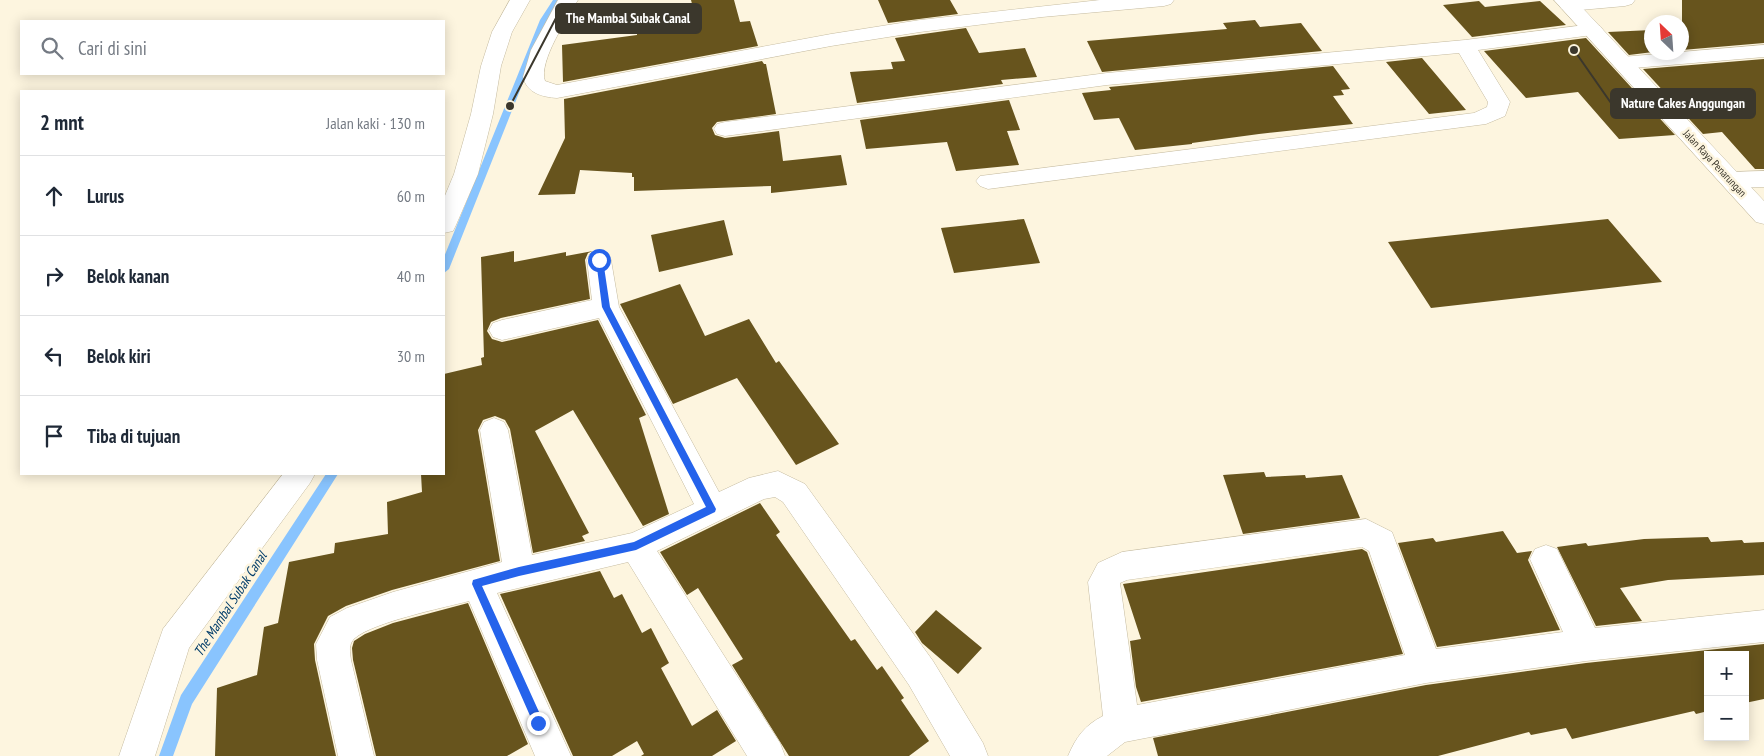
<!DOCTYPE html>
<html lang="id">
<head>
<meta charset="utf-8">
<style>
	body { margin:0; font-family:"PT Sans Narrow",sans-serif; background:#f2f2f3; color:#1f2937 }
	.controls { position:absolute; right:15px; bottom:15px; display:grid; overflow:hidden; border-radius:0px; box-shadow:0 2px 12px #0003 }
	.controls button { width:45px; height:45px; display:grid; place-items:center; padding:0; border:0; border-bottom:1px solid #e0e1e3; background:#fff; color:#1f2937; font:25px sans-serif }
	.compass { position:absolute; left:1644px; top:15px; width:45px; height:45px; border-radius:50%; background:#fff; box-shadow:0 2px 12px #0003; rotate:335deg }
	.stop { position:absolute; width:15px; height:15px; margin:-11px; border:4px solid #2563eb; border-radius:50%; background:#fff }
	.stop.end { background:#2563eb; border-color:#fff; box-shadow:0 1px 5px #0008 }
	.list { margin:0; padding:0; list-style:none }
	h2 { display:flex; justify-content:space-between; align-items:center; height:65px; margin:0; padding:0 20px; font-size:21px }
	h2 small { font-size:16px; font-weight:400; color:#747a83 }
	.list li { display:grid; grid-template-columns:32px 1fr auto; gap:15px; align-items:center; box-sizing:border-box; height:80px; padding:0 20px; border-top:1px solid #e0e1e3 }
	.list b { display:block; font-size:19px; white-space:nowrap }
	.list em { font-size:16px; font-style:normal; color:#747a83 }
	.icon { flex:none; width:28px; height:28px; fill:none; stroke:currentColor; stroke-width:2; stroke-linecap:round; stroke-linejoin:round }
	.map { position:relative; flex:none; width:1764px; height:756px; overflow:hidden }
	.search { position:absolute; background:#fff; box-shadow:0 2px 12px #0003; left:20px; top:20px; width:425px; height:55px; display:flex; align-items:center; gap:12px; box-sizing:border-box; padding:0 18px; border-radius:0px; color:#747a83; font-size:19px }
	.panel { position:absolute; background:#fff; box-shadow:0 2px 12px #0003; left:20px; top:90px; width:425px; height:385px; border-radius:0px }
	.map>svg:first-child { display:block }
</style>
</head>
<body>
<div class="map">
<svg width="1764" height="756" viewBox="0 0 1764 756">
	<rect width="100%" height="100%" fill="#fdf5df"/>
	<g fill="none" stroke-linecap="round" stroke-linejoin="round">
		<path fill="#89c4fe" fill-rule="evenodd" d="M 553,0 L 561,0 L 548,20 L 449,269 L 444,273 L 444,257 L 540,20 Z
			M 326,474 L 338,474 L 192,704 L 173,756 L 159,756 L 181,695 Z"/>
	</g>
	<path fill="#67541d" d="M 691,0 L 734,0 L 740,22 L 750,21 L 758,46 L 563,82 L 562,45 L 637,35 L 637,31 L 697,23 Z
		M 878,0 L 950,0 L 958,14 L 888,23 Z
		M 1682,0 L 1764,0 L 1764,43 L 1682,50 Z
		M 1479,1 L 1485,7 L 1540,1 L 1566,25 L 1472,37 L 1443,5 Z
		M 1255,20 L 1260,27 L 1301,23 L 1322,51 L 1102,72 L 1087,41 L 1227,29 L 1223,23 Z
		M 966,28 L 979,53 L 1025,48 L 1037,77 L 1001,80 L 1003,84 L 857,103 L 850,72 L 893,69 L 891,62 L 905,61 L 895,38 Z
		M 1652,30 L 1653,52 L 1629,55 L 1608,32 Z
		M 1586,38 L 1675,135 L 1619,139 L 1578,92 L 1526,98 L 1484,51 Z
		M 1422,58 L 1466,110 L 1429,114 L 1386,62 Z
		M 1764,59 L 1764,169 L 1755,169 L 1722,132 L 1703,134 L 1643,69 Z
		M 762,61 L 764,64 L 766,64 L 776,114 L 717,122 L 712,128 L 715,135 L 725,138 L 779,131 L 783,161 L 841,155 L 847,185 L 771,193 L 771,186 L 634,191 L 634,177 L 632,177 L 632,173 L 580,170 L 575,194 L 538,195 L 565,138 L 564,99 Z
		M 1333,66 L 1350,89 L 1341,90 L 1344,95 L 1333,96 L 1353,124 L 1259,134 L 1192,143 L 1192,144 L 1135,150 L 1119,118 L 1094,120 L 1082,93 L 1111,90 L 1109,87 Z
		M 1009,100 L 1020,130 L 1007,131 L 1019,165 L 956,171 L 947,142 L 866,149 L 860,120 Z
		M 1024,219 L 1040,263 L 954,273 L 941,228 Z
		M 1608,219 L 1662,282 L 1431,308 L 1388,242 Z
		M 724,220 L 733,255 L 659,272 L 651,235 Z
		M 514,251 L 514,262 L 566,252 L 566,256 L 593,251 L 588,253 L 585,260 L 590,299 L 501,318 L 491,322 L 487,331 L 492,339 L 502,342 L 598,320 L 646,415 L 639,418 L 669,514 L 643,526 L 573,410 L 535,431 L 589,533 L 582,536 L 585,541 L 533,553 L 510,429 L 505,420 L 495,416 L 483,420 L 478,430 L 500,561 L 392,590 L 346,606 L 328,616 L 314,644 L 315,660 L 336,756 L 215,756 L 217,688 L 257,675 L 264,627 L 278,623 L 289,562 L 334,553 L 335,543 L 388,534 L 387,502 L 422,492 L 421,474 L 444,474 L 444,374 L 482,365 L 481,358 L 484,357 L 481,257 Z
		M 680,284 L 705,336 L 749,319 L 776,363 L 779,361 L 839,444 L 796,465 L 737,378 L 673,404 L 620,304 Z
		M 1264,472 L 1266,477 L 1305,475 L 1306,478 L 1342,475 L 1360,518 L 1243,534 L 1223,475 Z
		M 760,503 L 780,532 L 776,535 L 851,641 L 855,639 L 877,670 L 882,666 L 904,698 L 901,700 L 929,741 L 909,756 L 789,756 L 732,665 L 743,659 L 698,588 L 687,595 L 660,552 Z
		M 1503,531 L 1517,553 L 1532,551 L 1528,560 L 1560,630 L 1437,647 L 1398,543 L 1433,538 L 1436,542 Z
		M 1708,537 L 1711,542 L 1742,540 L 1744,543 L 1764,542 L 1764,575 L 1668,580 L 1620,588 L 1642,621 L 1596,626 L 1557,547 L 1586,543 L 1588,546 L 1644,539 Z
		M 1362,549 L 1367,552 L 1403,654 L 1141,702 L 1136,687 L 1130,641 L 1141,639 L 1123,584 Z
		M 600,571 L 614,598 L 622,594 L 642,633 L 651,628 L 669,663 L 661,668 L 692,726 L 717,710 L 736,741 L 712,756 L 641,756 L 644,754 L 637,741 L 612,756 L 573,756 L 500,594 Z
		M 468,603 L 528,744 L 507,756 L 376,756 L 353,660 L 352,648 L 354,641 L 365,634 L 393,623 Z
		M 936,610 L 982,648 L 958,674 L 922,643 L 915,632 Z
		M 1764,644 L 1764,699 L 1745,703 L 1745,655 L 1708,655 L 1708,711 L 1696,714 L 1694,711 L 1572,739 L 1566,728 L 1531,735 L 1529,732 L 1438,756 L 1158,756 L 1153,738 L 1426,685 L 1586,663 Z"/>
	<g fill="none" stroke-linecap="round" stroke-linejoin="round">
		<defs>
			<path id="minor" d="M 510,0 L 530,0 L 512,32 L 501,66 L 493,114 L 478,174 L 456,225 L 453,231 L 444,233 L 444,198 L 454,174 L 471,114 L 481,66 L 492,32 Z
				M 558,0 L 578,0 C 568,17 538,62 545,81 L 557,85 L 831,34 L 920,20 L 1100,0 L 1174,0 L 1171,4 L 1164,6 L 1042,17 L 920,32 L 831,46 L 557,98 C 542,97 527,93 523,77 L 531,50 Z
				M 1566,0 L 1635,0 L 1632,4 L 1625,6 L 1569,11 L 1562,9 L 1559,5 L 1562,1 Z
				M 1593,24 L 1600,26 L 1603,30 L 1600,34 L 1478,50 L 1510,102 L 1505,116 L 1486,124 L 988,189 L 980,186 L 976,181 L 980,176 L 1474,113 L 1487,107 L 1488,102 L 1459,53 L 1107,85 L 725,136 L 717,134 L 714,129 L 717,124 L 725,122 L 1107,73 L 1465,40 Z
				M 1764,45 L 1764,57 L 1622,69 L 1615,67 L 1612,63 L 1615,59 L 1622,57 Z
				M 1764,171 L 1764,187 L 1731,188 L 1723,185 L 1719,180 L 1723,175 L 1731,172 Z
				M 599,251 L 608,254 L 611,260 L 619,307 L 719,492 L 749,478 L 778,471 L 805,484 L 933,661 L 983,743 L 988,756 L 950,756 L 909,685 L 783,502 L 775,497 L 764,499 L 657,551 L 780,743 L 785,756 L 747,756 L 628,562 L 497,593 L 571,756 L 535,756 L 469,601 C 442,608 374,622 355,638 C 348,644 350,652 351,660 L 374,756 L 338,756 L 317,660 L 316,644 L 330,617 L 347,608 L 393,592 L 502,562 L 480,430 L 484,422 L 494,418 L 504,422 L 508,430 L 532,555 L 632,533 L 694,504 L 599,318 L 502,340 L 493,337 L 489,330 L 493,323 L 502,320 L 592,300 L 587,260 L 590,254 Z
				M 283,474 L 315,474 L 310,483 L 189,648 L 155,756 L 119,756 L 163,629 Z
				M 1366,519 L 1392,532 L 1436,649 L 1563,632 L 1530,559 L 1535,549 L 1546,545 L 1557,549 L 1595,628 L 1764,610 L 1764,642 L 1586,661 L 1426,683 L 1125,742 L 1107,756 L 1068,756 C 1076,737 1085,725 1103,716 L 1088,582 L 1098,563 L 1122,552 ZM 1362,547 L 1369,551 L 1405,655 L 1137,705 L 1120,583 L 1127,580 Z"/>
			<path id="major" d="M 1554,0 L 1575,0 L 1764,201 L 1764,224 L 1756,222 Z"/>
		</defs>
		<use href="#minor" stroke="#c5bba0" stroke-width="1"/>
		<use href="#major" stroke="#c5bba0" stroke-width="1"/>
		<use href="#minor" fill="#fff" fill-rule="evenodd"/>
		<use href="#major" fill="#fff" fill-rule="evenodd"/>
	</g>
	<path fill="#2563eb" d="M 599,257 L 603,260 L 610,307 L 716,509 L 715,512 L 636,550 L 519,576 L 482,586 L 544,723 L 542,727 L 538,728 L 535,727 L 472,584 L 473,580 L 519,567 L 634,542 L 706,507 L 602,307 L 596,260 Z"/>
	<g text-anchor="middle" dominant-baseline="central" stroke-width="5" stroke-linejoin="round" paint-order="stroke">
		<g font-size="11" fill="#3b372c" stroke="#fdf5df">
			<text transform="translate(1715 163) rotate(47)">Jalan Raya Penarungan</text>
		</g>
		<g font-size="14" font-style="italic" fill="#013c69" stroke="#fdf5df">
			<text transform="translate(230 604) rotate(-57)">The Mambal Subak Canal</text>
		</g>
	</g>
	<path fill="none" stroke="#3b372c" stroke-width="2" d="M510 106L556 18M1574 50L1611 103"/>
	<g fill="#3b372c" stroke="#fdf5df" stroke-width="2">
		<circle cx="510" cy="106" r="5"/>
		<circle cx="1574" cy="50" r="5"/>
	</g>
	<g fill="#3b372c" stroke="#3b372c" stroke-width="2">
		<rect x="556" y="4" width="145" height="29" rx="5"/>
		<rect x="1611" y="89" width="144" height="29" rx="5"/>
	</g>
	<g font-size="14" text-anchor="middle" font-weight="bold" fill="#fff">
		<text x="628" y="23">The Mambal Subak Canal</text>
		<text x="1683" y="108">Nature Cakes Anggungan</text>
	</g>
</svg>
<div class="controls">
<button>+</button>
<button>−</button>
</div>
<svg class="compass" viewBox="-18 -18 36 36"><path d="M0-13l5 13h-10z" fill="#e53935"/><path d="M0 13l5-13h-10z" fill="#747a83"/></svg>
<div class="stop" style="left:599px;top:260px"></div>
<div class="stop end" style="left:538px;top:723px"></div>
<div class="search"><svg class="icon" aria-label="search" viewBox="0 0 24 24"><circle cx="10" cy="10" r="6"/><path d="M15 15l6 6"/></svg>Cari di sini</div>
<section class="panel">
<h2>2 mnt<small>Jalan kaki · 130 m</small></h2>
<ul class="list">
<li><svg class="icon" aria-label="ahead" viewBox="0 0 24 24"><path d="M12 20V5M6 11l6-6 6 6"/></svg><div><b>Lurus</b></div><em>60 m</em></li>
<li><svg class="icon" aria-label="right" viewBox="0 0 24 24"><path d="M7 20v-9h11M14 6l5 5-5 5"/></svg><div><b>Belok kanan</b></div><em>40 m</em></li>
<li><svg class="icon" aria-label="left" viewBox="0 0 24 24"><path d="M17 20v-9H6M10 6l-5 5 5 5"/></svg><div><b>Belok kiri</b></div><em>30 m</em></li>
<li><svg class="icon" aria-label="arrive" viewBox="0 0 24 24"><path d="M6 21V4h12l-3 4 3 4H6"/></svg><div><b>Tiba di tujuan</b></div></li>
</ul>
</section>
</div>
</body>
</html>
